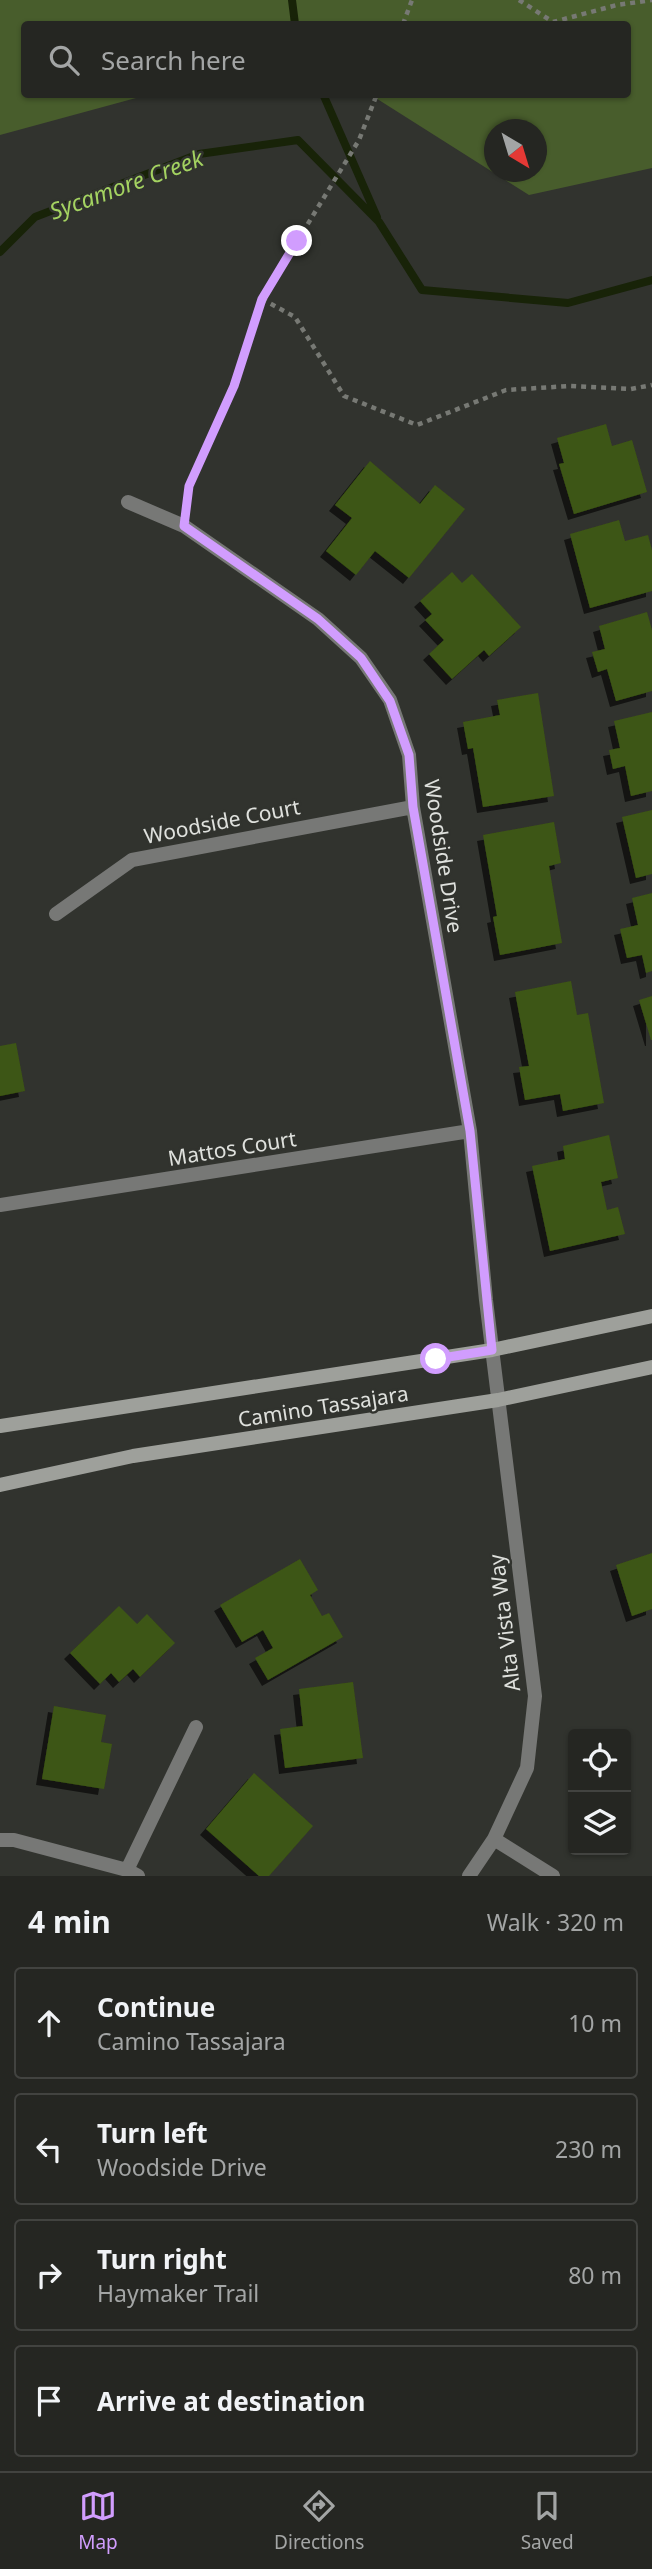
<!DOCTYPE html>
<html lang="en">
<head>
<meta charset="utf-8">
<style>
	body { margin:0; font-family:"Noto Sans",sans-serif; background:#2d2e2a; color:#f1f3f6 }
	.controls { position:absolute; right:21px; bottom:21px; display:grid; overflow:hidden; border-radius:7px; box-shadow:0 2px 5px #0004 }
	.controls button { width:63px; height:63px; display:grid; place-items:center; padding:0; border:0; border-bottom:2px solid #424340; background:#252622; color:#f1f3f6; font:35px sans-serif }
	.compass { position:absolute; left:484px; top:119px; width:63px; height:63px; border-radius:50%; background:#252622; box-shadow:0 2px 5px #0004; rotate:142deg }
	.stop { position:absolute; width:21px; height:21px; margin:-16px; border:5px solid #d19dfe; border-radius:50%; background:#fff }
	.stop.end { background:#d19dfe; border-color:#fff; box-shadow:0 2px 7px #0008 }
	.list { margin:0; padding:0; list-style:none }
	h2 { display:flex; justify-content:space-between; align-items:center; height:91px; margin:0; padding:0 28px; font-size:30px }
	h2 small { font-size:23px; font-weight:400; color:#a3a5a5 }
	.list li { display:grid; grid-template-columns:46px 1fr auto; gap:21px; align-items:center; box-sizing:border-box; height:112px; margin:0 14px 14px; padding:0 14px; border:2px solid #424340; border-radius:7px }
	.list b { display:block; font-size:26px; white-space:nowrap }
	.list p { margin:0; font-size:23px; white-space:nowrap; color:#a3a5a5 }
	.list em { font-size:23px; font-style:normal; color:#a3a5a5 }
	.icon { flex:none; width:38px; height:38px; fill:none; stroke:currentColor; stroke-width:2; stroke-linecap:round; stroke-linejoin:round }
	.map { position:relative; flex:none; width:652px; height:1876px; overflow:hidden }
	.search { position:absolute; background:#252622; box-shadow:0 2px 5px #0004; left:21px; right:21px; top:21px; height:77px; display:flex; align-items:center; gap:18px; box-sizing:border-box; padding:0 24px; border-radius:7px; color:#a3a5a5; font-size:26px }
	.sheet { height:595px; background:#252622 }
	nav { display:flex; justify-content:space-around; align-items:center; box-sizing:border-box; height:98px; border-top:2px solid #424340; background:#252622; font-size:19px; color:#a3a5a5 }
	nav a { display:grid; justify-items:center; gap:4px }
	nav .on { color:#d19dfe }
	.map>svg:first-child { display:block }
</style>
</head>
<body>
<div class="map">
<svg width="652" height="1876" viewBox="0 0 652 1876">
	<defs>
		<filter id="shadow"><feDropShadow dx="-6" dy="6" stdDeviation="0" flood-color="#0009"/></filter>
	</defs>
	<rect width="100%" height="100%" fill="#31332e"/>
	<path fill="#485d2c" fill-rule="evenodd" d="M 0,0 L 652,0 L 652,168 L 529,195 L 371,95 L 628,94 L 628,24 L 24,24 L 24,94 L 147,95 L 0,135 ZM 494,130 L 536,130 L 536,172 L 494,172 Z"/>
	<g fill="none" stroke-linecap="round" stroke-linejoin="round">
		<path stroke="#182308" stroke-width="8" d="M 292,0 L 295,24
			M 323,94 L 377,217
			M 0,252 L 35,217 L 199,154 L 298,140 L 379,222 L 422,290 L 568,303 L 652,280"/>
	</g>
	<path fill="#3d5613" filter="url(#shadow)" d="M 606,424 L 612,446 L 632,440 L 647,492 L 574,514 L 559,464 L 564,463 L 557,438 Z
		M 370,461 L 420,504 L 435,485 L 465,509 L 409,578 L 375,551 L 356,575 L 326,551 L 352,518 L 335,505 Z
		M 619,520 L 625,541 L 648,535 L 652,550 L 652,591 L 590,608 L 570,534 Z
		M 452,572 L 462,583 L 472,574 L 521,627 L 489,656 L 484,650 L 452,679 L 429,654 L 444,640 L 425,620 L 432,614 L 420,601 Z
		M 647,612 L 652,630 L 652,691 L 616,701 L 607,669 L 598,672 L 592,652 L 605,649 L 599,626 Z
		M 538,693 L 554,796 L 483,807 L 473,748 L 468,749 L 463,722 L 500,715 L 497,700 Z
		M 652,712 L 652,791 L 631,796 L 625,766 L 613,769 L 609,750 L 620,748 L 614,721 Z
		M 652,810 L 652,874 L 636,878 L 622,817 Z
		M 554,822 L 561,863 L 549,866 L 562,943 L 500,955 L 493,917 L 497,916 L 483,835 Z
		M 652,893 L 652,971 L 646,973 L 642,955 L 627,958 L 620,929 L 638,925 L 632,898 Z
		M 571,981 L 577,1015 L 588,1013 L 604,1103 L 563,1111 L 560,1094 L 525,1100 L 519,1067 L 529,1066 L 515,992 Z
		M 652,996 L 652,1040 L 651,1040 L 639,1000 Z
		M 16,1043 L 25,1091 L 0,1096 L 0,1046 Z
		M 609,1135 L 618,1178 L 601,1182 L 607,1210 L 618,1207 L 625,1234 L 550,1251 L 532,1166 L 565,1159 L 563,1146 Z
		M 652,1553 L 652,1609 L 632,1616 L 616,1565 Z
		M 300,1559 L 318,1590 L 310,1595 L 322,1616 L 329,1613 L 343,1637 L 268,1680 L 255,1658 L 273,1648 L 263,1630 L 242,1642 L 220,1605 Z
		M 119,1606 L 137,1624 L 147,1614 L 175,1643 L 140,1677 L 133,1669 L 119,1682 L 111,1673 L 100,1684 L 70,1653 Z
		M 353,1682 L 363,1758 L 285,1768 L 280,1729 L 303,1726 L 299,1689 Z
		M 54,1706 L 106,1715 L 101,1742 L 112,1744 L 104,1789 L 42,1779 Z
		M 254,1773 L 313,1826 L 269,1876 L 259,1876 L 206,1829 Z"/>
	<g fill="none" stroke-linecap="round" stroke-linejoin="round">
		<path stroke="#777974" stroke-width="4.5" stroke-dasharray="5 5" stroke-linecap="butt" d="M 519,0 L 553,22 L 617,5 L 652,0
			M 403,24 L 412,0
			M 262,299 L 295,317 L 344,396 L 417,425 L 506,390 L 569,386 L 631,389 L 652,385
			M 187,507 L 189,486 L 235,386 L 262,299 L 359,140 L 377,94"/>
		<path stroke="#777876" stroke-width="14" d="M 128,502 L 184,526 L 318,619 L 361,658 L 390,700 L 409,755 L 413,807 L 470,1131 L 486,1300 L 535,1696 L 527,1768 L 494,1839 L 469,1876
			M 56,914 L 132,860 L 413,807
			M 0,1205 L 470,1131
			M 494,1839 L 553,1876
			M 0,1840 L 14,1840 L 127,1870 L 138,1876
			M 127,1870 L 196,1727"/>
		<path stroke="#9ea09b" stroke-width="14" d="M 0,1426 L 492,1350 L 652,1316
			M 0,1485 L 133,1456 L 498,1400 L 652,1367"/>
	</g>
	<g fill="none" stroke-linecap="round" stroke-linejoin="round">
		<path stroke="#d19dfe" stroke-width="9" d="M 297,241 L 262,299 L 234,386 L 189,486 L 184,526 L 318,619 L 361,658 L 390,701 L 409,755 L 413,807 L 470,1131 L 492,1350 L 436,1359"/>
	</g>
	<g text-anchor="middle" dominant-baseline="central" stroke-width="5" stroke-linejoin="round" paint-order="stroke">
		<g font-size="21" fill="#dfe1dd" stroke="#31332e">
			<text transform="translate(222 821) rotate(-11)">Woodside Court</text>
			<text transform="translate(444 856) rotate(81)">Woodside Drive</text>
			<text transform="translate(232 1148) rotate(-9)">Mattos Court</text>
			<text transform="translate(323 1406) rotate(-9)">Camino Tassajara</text>
			<text transform="translate(504 1623) rotate(-97)">Alta Vista Way</text>
		</g>
		<g font-size="23" font-style="italic" fill="#a4d361" stroke="#31332e">
			<text transform="translate(126 184) rotate(-20)">Sycamore Creek</text>
		</g>
	</g>
</svg>
<div class="controls">
<button><svg class="icon" aria-label="locate" viewBox="0 0 24 24"><circle cx="12" cy="12" r="6"/><path d="M12 2v4M12 18v4M2 12h4M18 12h4"/></svg></button>
<button><svg class="icon" aria-label="layers" viewBox="0 0 24 24"><path d="M12 4l9 5-9 5-9-5zM3 14l9 5 9-5"/></svg></button>
</div>
<svg class="compass" viewBox="-18 -18 36 36"><path d="M0-13l5 13h-10z" fill="#e53935"/><path d="M0 13l5-13h-10z" fill="#a3a5a5"/></svg>
<div class="stop" style="left:436px;top:1359px"></div>
<div class="stop end" style="left:297px;top:241px"></div>
<div class="search"><svg class="icon" aria-label="search" viewBox="0 0 24 24"><circle cx="10" cy="10" r="6"/><path d="M15 15l6 6"/></svg>Search here</div>
</div>
<section class="sheet">
<h2>4 min<small>Walk · 320 m</small></h2>
<ul class="list">
<li><svg class="icon" aria-label="ahead" viewBox="0 0 24 24"><path d="M12 20V5M6 11l6-6 6 6"/></svg><div><b>Continue</b><p>Camino Tassajara</p></div><em>10 m</em></li>
<li><svg class="icon" aria-label="left" viewBox="0 0 24 24"><path d="M17 20v-9H6M10 6l-5 5 5 5"/></svg><div><b>Turn left</b><p>Woodside Drive</p></div><em>230 m</em></li>
<li><svg class="icon" aria-label="right" viewBox="0 0 24 24"><path d="M7 20v-9h11M14 6l5 5-5 5"/></svg><div><b>Turn right</b><p>Haymaker Trail</p></div><em>80 m</em></li>
<li><svg class="icon" aria-label="arrive" viewBox="0 0 24 24"><path d="M6 21V4h12l-3 4 3 4H6"/></svg><div><b>Arrive at destination</b></div></li>
</ul>
</section>
<nav>
<a class="on"><svg class="icon" aria-label="map" viewBox="0 0 24 24"><path d="M3 6l6-2 6 2 6-2v14l-6 2-6-2-6 2zM9 4v14M15 6v14"/></svg>Map</a>
<a><svg class="icon" aria-label="directions" viewBox="0 0 24 24"><path d="M12 3l9 9-9 9-9-9zM9 14v-3h6M13 9l2 2-2 2"/></svg>Directions</a>
<a><svg class="icon" aria-label="saved" viewBox="0 0 24 24"><path d="M7 4h10v16l-5-4-5 4z"/></svg>Saved</a>
</nav>
</body>
</html>
